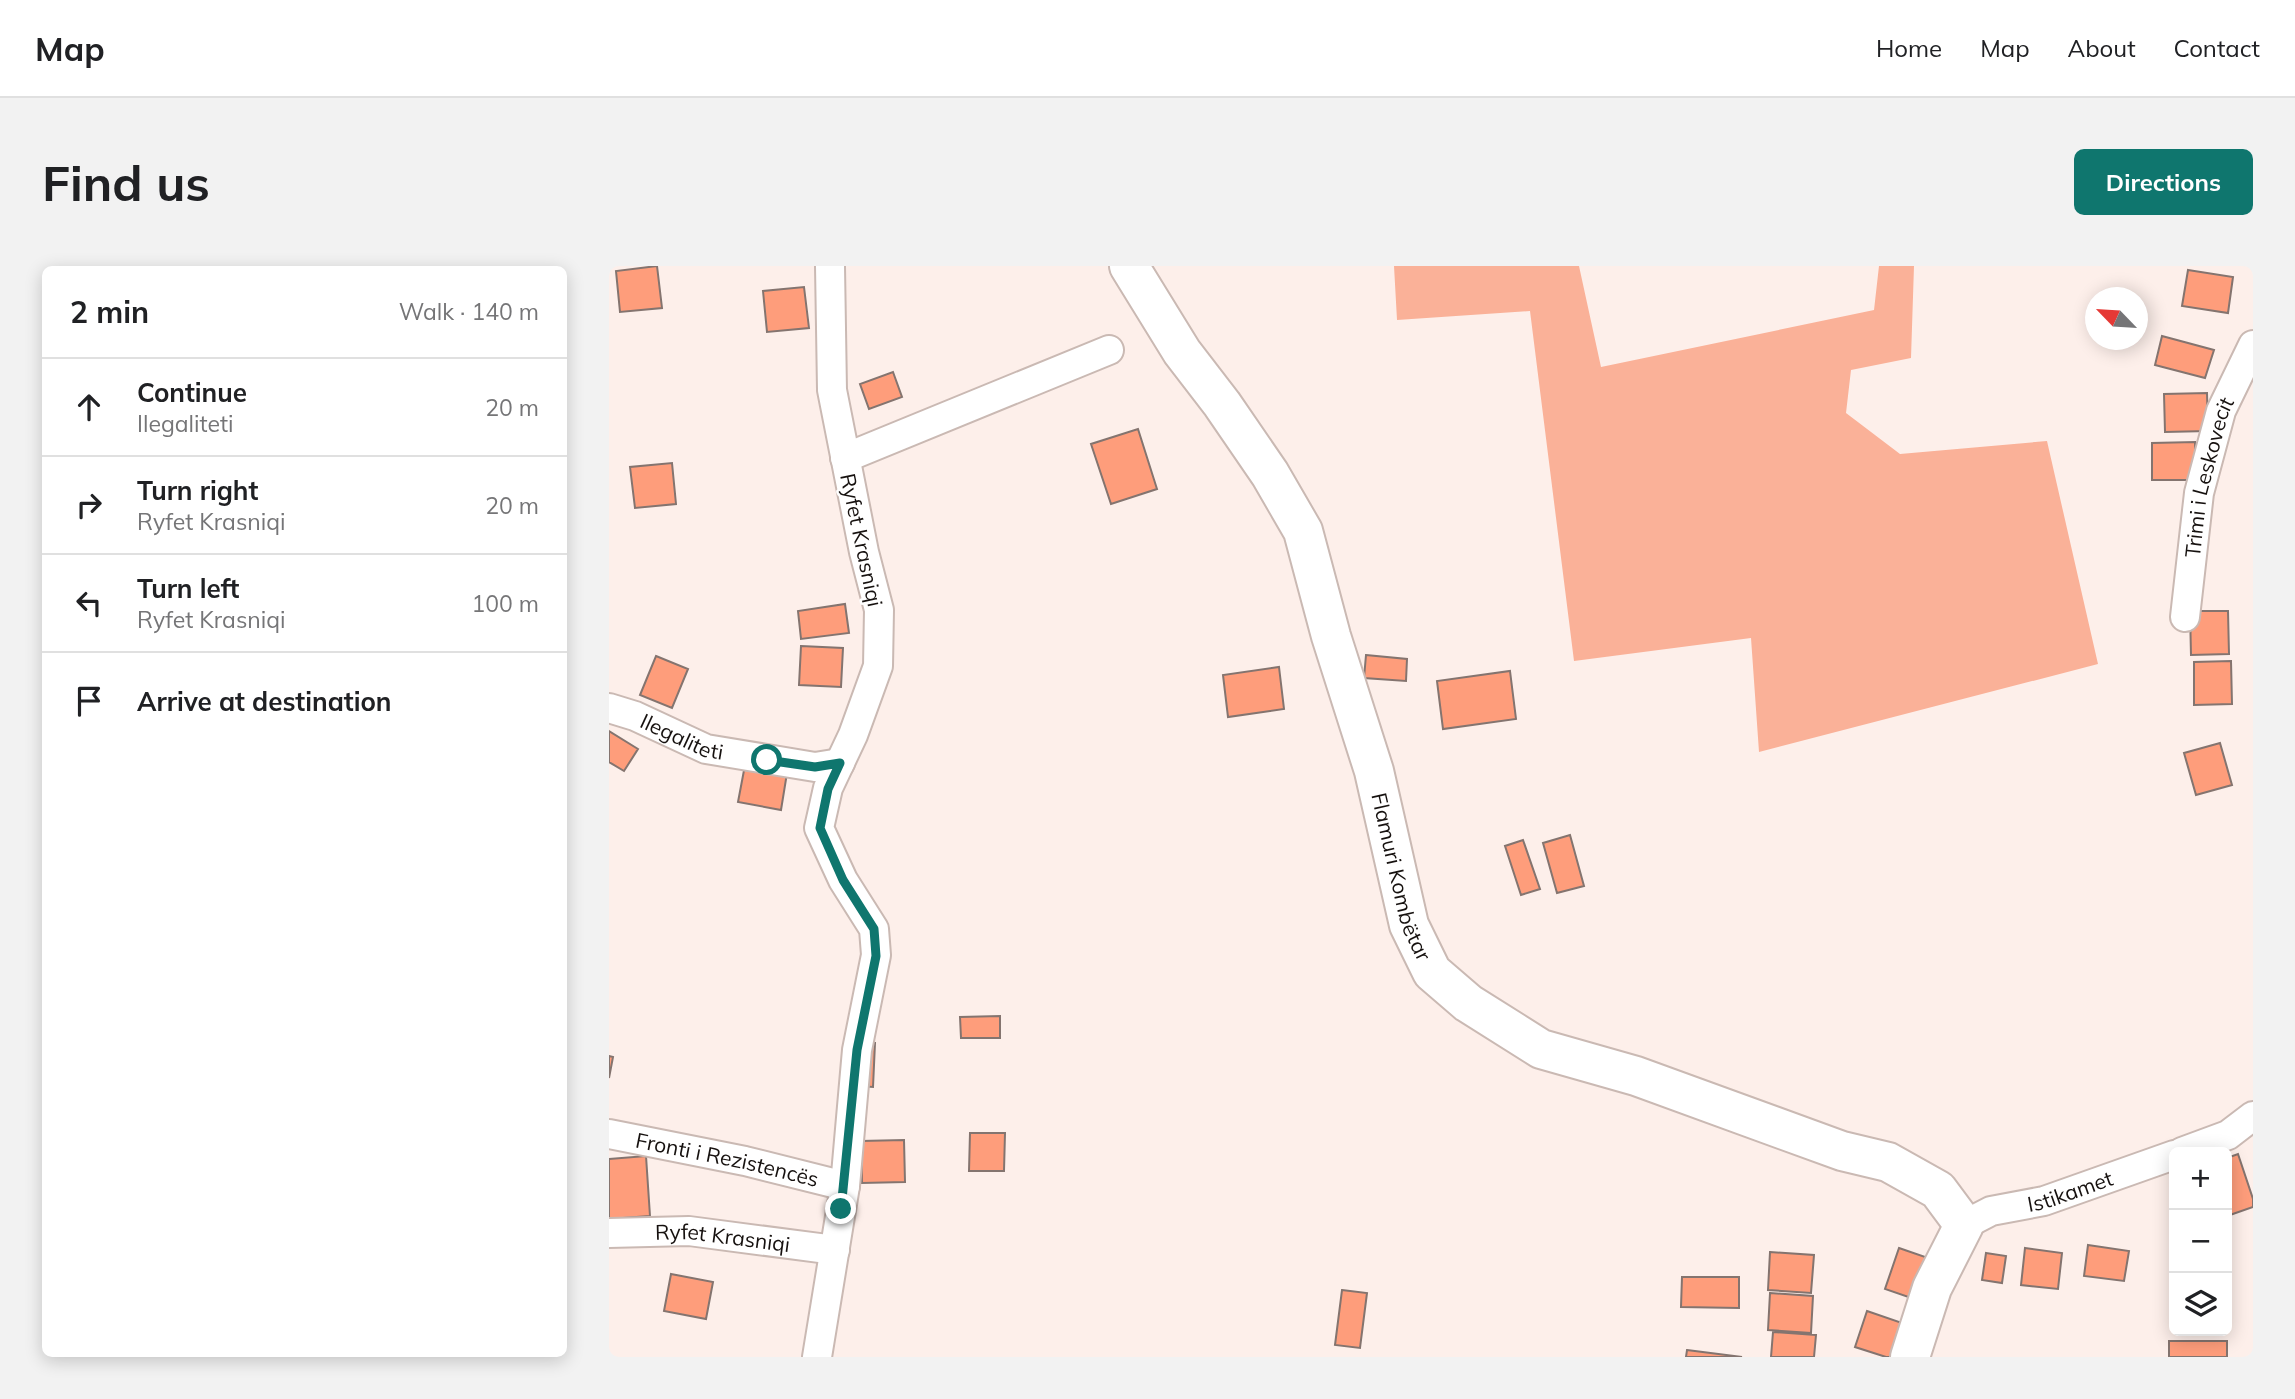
<!DOCTYPE html>
<html lang="en">
<head>
<meta charset="utf-8">
<style>
	body { margin:0; font-family:Mulish,sans-serif; background:#f2f2f2; color:#202124 }
	.controls { position:absolute; right:21px; bottom:21px; display:grid; overflow:hidden; border-radius:10px; box-shadow:0 4px 18px #0003 }
	.controls button { width:63px; height:63px; display:grid; place-items:center; padding:0; border:0; border-bottom:2px solid #e0e0e0; background:#fff; color:#202124; font:35px sans-serif }
	.compass { position:absolute; left:1476px; top:21px; width:63px; height:63px; border-radius:50%; background:#fff; box-shadow:0 4px 18px #0003; rotate:295deg }
	.stop { position:absolute; width:21px; height:21px; margin:-16px; border:5px solid #0f766e; border-radius:50%; background:#fff }
	.stop.end { background:#0f766e; border-color:#fff; box-shadow:0 2px 7px #0008 }
	.list { margin:0; padding:0; list-style:none }
	h2 { display:flex; justify-content:space-between; align-items:center; height:91px; margin:0; padding:0 28px; font-size:30px }
	h2 small { font-size:23px; font-weight:400; color:#757577 }
	.list li { display:grid; grid-template-columns:46px 1fr auto; gap:21px; align-items:center; box-sizing:border-box; height:98px; padding:0 28px; border-top:2px solid #e0e0e0 }
	.list b { display:block; font-size:26px; white-space:nowrap }
	.list p { margin:0; font-size:23px; white-space:nowrap; color:#757577 }
	.list em { font-size:23px; font-style:normal; color:#757577 }
	.icon { flex:none; width:38px; height:38px; fill:none; stroke:currentColor; stroke-width:2; stroke-linecap:round; stroke-linejoin:round }
	.map { position:relative; flex:none; width:1644px; height:1091px; overflow:hidden; border-radius:10px }
	header { display:flex; align-items:center; gap:42px; box-sizing:border-box; height:98px; padding:0 35px; background:#fff; border-bottom:2px solid #e0e0e0 }
	header strong { font-size:33px }
	nav { display:flex; gap:38px; margin-inline-start:auto; font-size:24px }
	.intro { display:flex; align-items:center; justify-content:space-between; box-sizing:border-box; height:168px; padding:0 42px }
	h1 { margin:0; font-size:49px }
	.button { padding:18px 32px; border-radius:10px; background:#0f766e; color:#fff; font-size:24px; font-weight:700 }
	main { display:flex; gap:42px; padding:0 42px }
	aside { flex:1; background:#fff; border-radius:10px; box-shadow:0 4px 18px #0003 }
	.map>svg:first-child { display:block }
</style>
</head>
<body>
<header>
<strong>Map</strong>
<nav><a>Home</a><a>Map</a><a>About</a><a>Contact</a></nav>
</header>
<div class="intro"><h1>Find us</h1><a class="button">Directions</a></div>
<main>
<aside>
<h2>2 min<small>Walk · 140 m</small></h2>
<ul class="list">
<li><svg class="icon" aria-label="ahead" viewBox="0 0 24 24"><path d="M12 20V5M6 11l6-6 6 6"/></svg><div><b>Continue</b><p>Ilegaliteti</p></div><em>20 m</em></li>
<li><svg class="icon" aria-label="right" viewBox="0 0 24 24"><path d="M7 20v-9h11M14 6l5 5-5 5"/></svg><div><b>Turn right</b><p>Ryfet Krasniqi</p></div><em>20 m</em></li>
<li><svg class="icon" aria-label="left" viewBox="0 0 24 24"><path d="M17 20v-9H6M10 6l-5 5 5 5"/></svg><div><b>Turn left</b><p>Ryfet Krasniqi</p></div><em>100 m</em></li>
<li><svg class="icon" aria-label="arrive" viewBox="0 0 24 24"><path d="M6 21V4h12l-3 4 3 4H6"/></svg><div><b>Arrive at destination</b></div></li>
</ul>
</aside>
<div class="map">
<svg width="1644" height="1091" viewBox="0 0 1644 1091">
	<rect width="100%" height="100%" fill="#fdefea"/>
	<path fill="#fab198" d="M 785,0 L 970,0 L 992,101 L 1265,44 L 1270,0 L 1305,0 L 1302,92 L 1242,104 L 1237,147 L 1291,188 L 1438,175 L 1489,398 L 1150,486 L 1142,372 L 965,395 L 921,45 L 788,54 Z"/>
	<path fill="#fe9d7b" stroke="#84746f" stroke-width="2" d="M 48,0 L 53,42 L 11,46 L 7,5 Z
		M 1579,4 L 1624,11 L 1619,47 L 1573,40 Z
		M 195,21 L 200,62 L 158,66 L 154,25 Z
		M 1553,70 L 1605,84 L 1596,112 L 1546,99 Z
		M 284,106 L 293,131 L 260,143 L 251,118 Z
		M 1598,127 L 1599,165 L 1556,166 L 1555,128 Z
		M 529,163 L 548,223 L 502,238 L 482,178 Z
		M 1586,176 L 1587,214 L 1543,214 L 1543,177 Z
		M 63,197 L 67,238 L 26,242 L 21,201 Z
		M 236,338 L 240,367 L 192,373 L 189,345 Z
		M 1581,345 L 1619,345 L 1620,388 L 1582,389 Z
		M 192,380 L 234,382 L 232,421 L 190,419 Z
		M 757,389 L 798,393 L 797,415 L 755,412 Z
		M 47,390 L 79,403 L 63,442 L 31,429 Z
		M 1622,395 L 1623,438 L 1585,439 L 1585,396 Z
		M 670,401 L 675,443 L 619,451 L 614,409 Z
		M 901,405 L 907,453 L 834,463 L 828,415 Z
		M 0,465 L 29,483 L 15,505 L 0,496 Z
		M 1611,477 L 1623,519 L 1587,529 L 1575,487 Z
		M 136,499 L 178,507 L 172,544 L 129,536 Z
		M 961,569 L 975,620 L 948,627 L 934,577 Z
		M 914,574 L 931,623 L 912,629 L 896,580 Z
		M 391,750 L 391,772 L 352,772 L 351,751 Z
		M 252,776 L 266,777 L 264,821 L 250,820 Z
		M 0,790 L 4,791 L 0,812 Z
		M 361,867 L 396,867 L 395,905 L 360,905 Z
		M 295,874 L 296,916 L 253,917 L 252,875 Z
		M 1629,888 L 1644,933 L 1644,941 L 1618,950 L 1618,892 Z
		M 37,890 L 41,950 L 0,953 L 0,893 Z
		M 1479,979 L 1520,985 L 1515,1015 L 1475,1010 Z
		M 1290,982 L 1325,994 L 1311,1035 L 1276,1023 Z
		M 1416,982 L 1453,987 L 1449,1023 L 1412,1019 Z
		M 1161,986 L 1205,989 L 1202,1027 L 1159,1024 Z
		M 1377,987 L 1397,990 L 1393,1017 L 1373,1014 Z
		M 62,1008 L 104,1016 L 97,1053 L 55,1045 Z
		M 1073,1011 L 1130,1011 L 1130,1042 L 1072,1041 Z
		M 733,1024 L 758,1027 L 751,1082 L 726,1079 Z
		M 1161,1027 L 1204,1030 L 1202,1067 L 1159,1064 Z
		M 1258,1045 L 1299,1059 L 1288,1091 L 1277,1091 L 1246,1081 Z
		M 1164,1066 L 1207,1069 L 1205,1091 L 1162,1091 Z
		M 1560,1075 L 1618,1075 L 1618,1091 L 1560,1091 Z
		M 1078,1084 L 1133,1091 L 1077,1091 Z"/>
	<g fill="none" stroke-linecap="round" stroke-linejoin="round">
		<defs>
			<g id="street">
				<path d="M 236,192 L 500,84"/>
				<path id="s1" d="M 1576,351 L 1590,227 L 1612,145 L 1644,79"/>
				<path id="s2" d="M 0,442 L 26,450 L 97,483 L 206,501 L 231,497"/>
				<path id="s3" d="M 0,868 L 136,895 L 236,920"/>
				<path d="M 1573,886 L 1619,869 L 1644,850"/>
				<path id="s4" d="M 1355,959 L 1382,945 L 1435,935 L 1565,889"/>
				<path id="s5" d="M 0,967 L 80,965 L 226,984"/>
				<path d="M 208,1091 L 236,920 L 248,784 L 267,689 L 265,663 L 234,614 L 210,562 L 219,522 L 244,469 L 269,400 L 270,344 L 255,286 L 223,124 L 221,0"/>
			</g>
			<g id="secondary">
				<path id="s6" d="M 520,0 L 573,86 L 613,138 L 661,208 L 694,265 L 722,370 L 765,505 L 800,659 L 823,706 L 859,737 L 932,783 L 1027,810 L 1233,885 L 1279,896 L 1329,924 L 1355,959 L 1323,1022 L 1301,1091"/>
			</g>
		</defs>
		<use href="#street" stroke="#cab9b3" stroke-width="32"/>
		<use href="#secondary" stroke="#cab9b3" stroke-width="42"/>
		<use href="#street" stroke="#fff" stroke-width="28"/>
		<use href="#secondary" stroke="#fff" stroke-width="38"/>
	</g>
	<g fill="none" stroke-linecap="round" stroke-linejoin="round">
		<path stroke="#0f766e" stroke-width="9" d="M 158,494 L 206,501 L 231,497 L 219,523 L 211,562 L 234,614 L 265,663 L 267,690 L 248,784 L 232,943"/>
	</g>
	<g text-anchor="middle" dominant-baseline="central" stroke-width="5" stroke-linejoin="round" paint-order="stroke">
		<g font-size="21" fill="#16110f" stroke="#fff">
			<text stroke="none"><textPath href="#s1" startOffset="142">Trimi i Leskovecit</textPath></text>
			<text transform="translate(253 274) rotate(78)">Ryfet Krasniqi</text>
			<text stroke="none"><textPath href="#s2" startOffset="79">Ilegaliteti</textPath></text>
			<text stroke="none"><textPath href="#s6" startOffset="677">Flamuri Kombëtar</textPath></text>
			<text stroke="none"><textPath href="#s3" startOffset="121">Fronti i Rezistencës</textPath></text>
			<text stroke="none"><textPath href="#s4" startOffset="112">Istikamet</textPath></text>
			<text stroke="none"><textPath href="#s5" startOffset="114">Ryfet Krasniqi</textPath></text>
		</g>
	</g>
</svg>
<div class="controls">
<button>+</button>
<button>−</button>
<button><svg class="icon" aria-label="layers" viewBox="0 0 24 24"><path d="M12 4l9 5-9 5-9-5zM3 14l9 5 9-5"/></svg></button>
</div>
<svg class="compass" viewBox="-18 -18 36 36"><path d="M0-13l5 13h-10z" fill="#e53935"/><path d="M0 13l5-13h-10z" fill="#757577"/></svg>
<div class="stop" style="left:158px;top:494px"></div>
<div class="stop end" style="left:232px;top:943px"></div>
</div>
</main>
</body>
</html>
